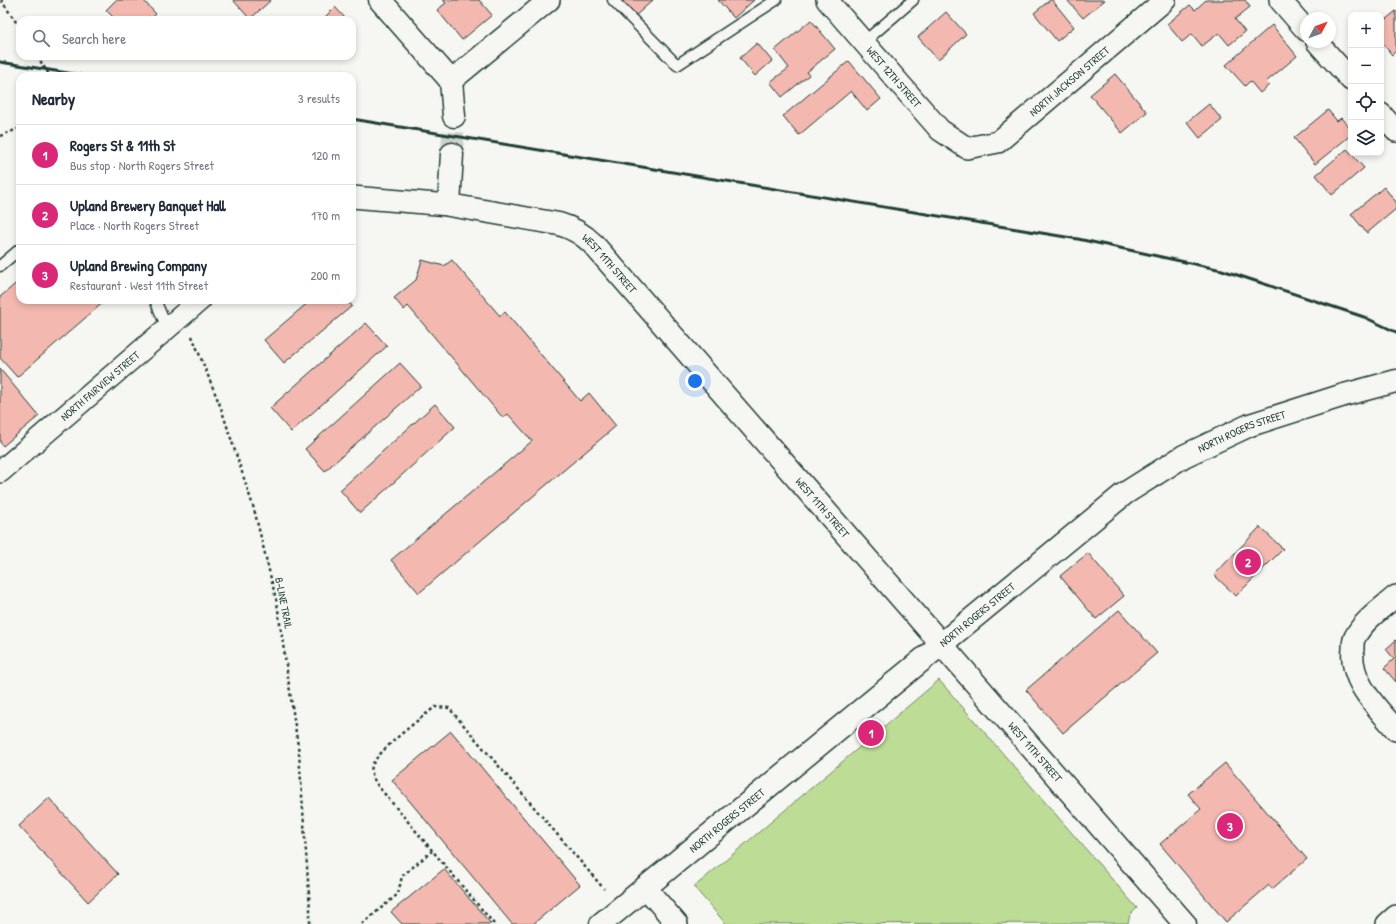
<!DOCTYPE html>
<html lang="en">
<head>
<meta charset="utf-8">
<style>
	body { margin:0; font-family:"Patrick Hand",sans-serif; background:#f2f2f3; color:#1f2937 }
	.controls { position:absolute; right:12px; top:12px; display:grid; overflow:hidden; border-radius:8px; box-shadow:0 2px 6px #0003 }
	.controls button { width:36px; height:36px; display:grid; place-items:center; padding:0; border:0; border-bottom:1px solid #e0e1e3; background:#fff; color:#1f2937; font:20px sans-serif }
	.compass { position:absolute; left:1300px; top:12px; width:36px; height:36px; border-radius:50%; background:#fff; box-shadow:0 2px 6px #0003; rotate:49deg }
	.you { position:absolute; left:695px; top:381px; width:14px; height:14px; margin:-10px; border:3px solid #fff; border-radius:50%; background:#1a73e8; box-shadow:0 0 0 6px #1a73e833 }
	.badge { display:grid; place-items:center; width:26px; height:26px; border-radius:50%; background:#db2777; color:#fff; font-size:13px; font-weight:700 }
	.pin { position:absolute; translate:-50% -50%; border:2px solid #fff; box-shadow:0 1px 4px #0006 }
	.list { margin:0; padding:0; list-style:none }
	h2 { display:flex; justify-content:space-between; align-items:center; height:52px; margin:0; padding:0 16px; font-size:17px }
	h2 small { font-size:13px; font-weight:400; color:#747a83 }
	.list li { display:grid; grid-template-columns:26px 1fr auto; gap:12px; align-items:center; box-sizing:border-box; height:60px; padding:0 16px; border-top:1px solid #e0e1e3 }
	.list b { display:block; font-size:15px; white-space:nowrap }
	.list p { margin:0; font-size:13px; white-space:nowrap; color:#747a83 }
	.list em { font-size:13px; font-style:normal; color:#747a83 }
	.icon { flex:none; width:22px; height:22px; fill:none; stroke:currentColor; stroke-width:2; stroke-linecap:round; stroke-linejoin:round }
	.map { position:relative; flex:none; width:1396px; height:924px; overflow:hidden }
	.search { position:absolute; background:#fff; box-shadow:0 2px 6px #0003; left:16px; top:16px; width:340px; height:44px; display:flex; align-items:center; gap:10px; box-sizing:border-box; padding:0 14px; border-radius:12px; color:#747a83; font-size:15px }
	.panel { position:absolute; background:#fff; box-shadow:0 2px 6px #0003; left:16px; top:72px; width:340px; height:232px; border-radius:12px }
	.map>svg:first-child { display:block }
</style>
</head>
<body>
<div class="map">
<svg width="1396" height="924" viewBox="0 0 1396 924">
	<rect width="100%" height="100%" fill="#f6f6f2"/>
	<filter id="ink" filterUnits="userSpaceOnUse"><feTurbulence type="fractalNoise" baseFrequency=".025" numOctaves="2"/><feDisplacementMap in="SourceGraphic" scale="8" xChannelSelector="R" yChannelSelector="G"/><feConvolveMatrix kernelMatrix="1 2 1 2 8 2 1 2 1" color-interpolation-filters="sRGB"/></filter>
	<g filter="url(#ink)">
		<path fill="#bddc95" stroke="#6e8c64" d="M 939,680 L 1137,908 L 1130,915 L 1128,923 L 726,924 L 694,887 Z"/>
		<path fill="#f3b8af" stroke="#1f3d34" d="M 116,0 L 143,0 L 156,14 L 150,20 L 116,20 L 106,10 Z
			M 233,0 L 271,0 L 250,19 Z
			M 443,0 L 479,0 L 492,15 L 462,40 L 437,10 L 446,3 Z
			M 617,0 L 653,0 L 633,18 Z
			M 718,0 L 754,0 L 734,18 Z
			M 1050,0 L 1052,0 L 1074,27 L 1057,41 L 1034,13 Z
			M 1067,0 L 1105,0 L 1083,18 Z
			M 1206,0 L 1245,0 L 1250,7 L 1235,19 L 1245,32 L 1229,45 L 1219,33 L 1202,46 L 1192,34 L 1182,42 L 1167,24 L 1190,5 L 1195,10 Z
			M 335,7 L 347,20 L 322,20 Z
			M 1396,11 L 1396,51 L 1392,55 L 1381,41 L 1381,23 Z
			M 946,12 L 966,34 L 938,60 L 918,37 Z
			M 811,20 L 835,49 L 807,72 L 809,75 L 782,97 L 770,82 L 789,68 L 775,50 Z
			M 1272,25 L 1297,56 L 1266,82 L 1269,85 L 1260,93 L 1250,81 L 1245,86 L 1226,65 Z
			M 757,43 L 772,61 L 755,76 L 740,58 Z
			M 849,61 L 881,99 L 867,111 L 851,91 L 799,135 L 783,116 Z
			M 1115,74 L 1147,112 L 1122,133 L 1090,95 Z
			M 1209,104 L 1222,120 L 1200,138 L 1187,122 Z
			M 1328,110 L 1337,121 L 1341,118 L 1351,129 L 1351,135 L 1315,164 L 1294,138 Z
			M 1347,149 L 1364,168 L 1332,195 L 1316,175 Z
			M 1384,187 L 1396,202 L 1396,209 L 1367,233 L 1351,214 Z
			M 422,260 L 444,266 L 452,260 L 500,316 L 505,312 L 580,401 L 589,393 L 616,426 L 419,593 L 391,560 L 532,441 L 508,414 L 503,418 L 408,306 L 404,310 L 394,298 L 416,280 Z
			M 20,280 L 20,300 L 106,300 L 17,377 L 0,358 L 0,297 Z
			M 311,300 L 347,300 L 352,306 L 284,363 L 264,340 Z
			M 366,323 L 387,346 L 291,432 L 270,408 Z
			M 400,363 L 421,386 L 325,471 L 305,449 Z
			M 0,369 L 39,416 L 3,446 L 0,442 Z
			M 435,404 L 455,427 L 360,513 L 340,490 Z
			M 1260,527 L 1283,549 L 1236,596 L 1214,575 Z
			M 1088,553 L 1124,596 L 1096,619 L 1060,576 Z
			M 1119,610 L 1157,653 L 1063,733 L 1026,690 Z
			M 1396,640 L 1396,682 L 1384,668 L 1394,659 L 1386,649 Z
			M 451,731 L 580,885 L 533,924 L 512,924 L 392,780 Z
			M 1225,763 L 1307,859 L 1272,889 L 1269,885 L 1226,922 L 1160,844 L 1201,809 L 1188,794 Z
			M 49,798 L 118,874 L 88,902 L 19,826 Z
			M 444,869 L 491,924 L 402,924 L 391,912 Z"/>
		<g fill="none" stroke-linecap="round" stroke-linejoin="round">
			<path stroke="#cbd1cc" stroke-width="22" stroke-dasharray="22 11" stroke-linecap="butt" d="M 452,154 L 454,116"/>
			<defs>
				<path id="lane" d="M 613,0 L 677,65 L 776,0
					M 864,42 L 913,0
					M 0,266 L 20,249
					M 155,300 L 167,328"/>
				<g id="street">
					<path id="s1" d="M 827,0 L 940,130 L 967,148 L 998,142 L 1165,0"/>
					<path d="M 1280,0 L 1306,30"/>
					<path d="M 1317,42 L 1351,80"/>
					<path d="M 451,81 L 549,0"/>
					<path d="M 1381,114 L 1396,131"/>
					<path d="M 352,197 L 449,205"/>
					<path id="s2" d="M 0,472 L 200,300"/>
					<path d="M 1396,596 C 1382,608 1364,620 1355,637 C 1353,640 1353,645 1353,649 C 1349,681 1377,707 1396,730"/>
					<path d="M 645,887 L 677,924"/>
					<path d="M 1387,924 L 1396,916"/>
				</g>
				<g id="secondary">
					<path d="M 380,0 L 451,81 L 454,116"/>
					<path id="s3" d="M 452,154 L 449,205 L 559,224 C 573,228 583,234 593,244 L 1185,924"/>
					<path id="s4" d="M 601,924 L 1124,494 L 1184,456 L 1250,425 L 1344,395 L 1396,381"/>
				</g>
			</defs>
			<use href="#lane" stroke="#1f3d34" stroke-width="13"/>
			<use href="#street" stroke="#1f3d34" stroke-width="24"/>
			<use href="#secondary" stroke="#1f3d34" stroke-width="25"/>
			<path stroke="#1f3d34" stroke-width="2.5" stroke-dasharray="3 3" stroke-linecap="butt" d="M 1,0 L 20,28
				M 37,56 L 50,76
				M 0,136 L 20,128
				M 192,336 L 221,408 L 254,509 L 277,603 L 299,753 L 310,909 L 310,924
				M 362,924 L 398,894 L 402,876 L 432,851
				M 494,924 L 378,786 C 374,780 370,773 372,766 C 376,752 422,717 435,707 L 449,708 L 604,889"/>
			<use href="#lane" stroke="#f6f6f2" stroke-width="10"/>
			<use href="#street" stroke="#f6f6f2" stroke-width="21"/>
			<use href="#secondary" stroke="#f6f6f2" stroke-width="22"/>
			<path stroke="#1f3d34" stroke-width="3" d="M 0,62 L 86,76
				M 352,119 L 1078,239 L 1222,270 L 1364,317 L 1396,332"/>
		</g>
	</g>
	<g text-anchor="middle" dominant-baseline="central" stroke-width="3" stroke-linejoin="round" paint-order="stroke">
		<g font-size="11" fill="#1f3d34" stroke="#f6f6f2">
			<text stroke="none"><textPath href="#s1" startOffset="102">WEST 12TH STREET</textPath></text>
			<text stroke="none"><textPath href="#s1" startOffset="330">NORTH JACKSON STREET</textPath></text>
			<text stroke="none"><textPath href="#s3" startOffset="228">WEST 11TH STREET</textPath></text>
			<text stroke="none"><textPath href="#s2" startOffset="132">NORTH FAIRVIEW STREET</textPath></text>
			<text stroke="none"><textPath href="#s4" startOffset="811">NORTH ROGERS STREET</textPath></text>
			<text stroke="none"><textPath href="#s3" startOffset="552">WEST 11TH STREET</textPath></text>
			<text transform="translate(284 603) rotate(79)">B-LINE TRAIL</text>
			<text stroke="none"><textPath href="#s4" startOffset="487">NORTH ROGERS STREET</textPath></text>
			<text stroke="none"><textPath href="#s3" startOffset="876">WEST 11TH STREET</textPath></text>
			<text stroke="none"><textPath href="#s4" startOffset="163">NORTH ROGERS STREET</textPath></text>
		</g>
	</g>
</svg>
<div class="controls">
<button>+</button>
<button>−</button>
<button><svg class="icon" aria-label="locate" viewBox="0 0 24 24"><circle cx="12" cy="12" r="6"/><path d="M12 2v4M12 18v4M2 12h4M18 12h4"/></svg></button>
<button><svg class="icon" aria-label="layers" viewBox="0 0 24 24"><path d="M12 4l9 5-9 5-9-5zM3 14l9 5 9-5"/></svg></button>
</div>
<svg class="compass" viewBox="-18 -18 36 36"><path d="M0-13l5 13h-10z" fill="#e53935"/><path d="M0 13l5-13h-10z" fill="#747a83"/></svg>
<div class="you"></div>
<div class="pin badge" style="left:871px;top:733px">1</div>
<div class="pin badge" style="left:1248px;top:562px">2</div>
<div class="pin badge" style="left:1230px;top:826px">3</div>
<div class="search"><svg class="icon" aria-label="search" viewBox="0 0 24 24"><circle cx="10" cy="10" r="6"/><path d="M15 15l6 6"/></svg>Search here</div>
<section class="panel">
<h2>Nearby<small>3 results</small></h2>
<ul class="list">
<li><span class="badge">1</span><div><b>Rogers St &amp; 11th St</b><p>Bus stop · North Rogers Street</p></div><em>120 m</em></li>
<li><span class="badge">2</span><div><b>Upland Brewery Banquet Hall</b><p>Place · North Rogers Street</p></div><em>170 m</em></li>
<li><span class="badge">3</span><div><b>Upland Brewing Company</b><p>Restaurant · West 11th Street</p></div><em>200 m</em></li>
</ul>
</section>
</div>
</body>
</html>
